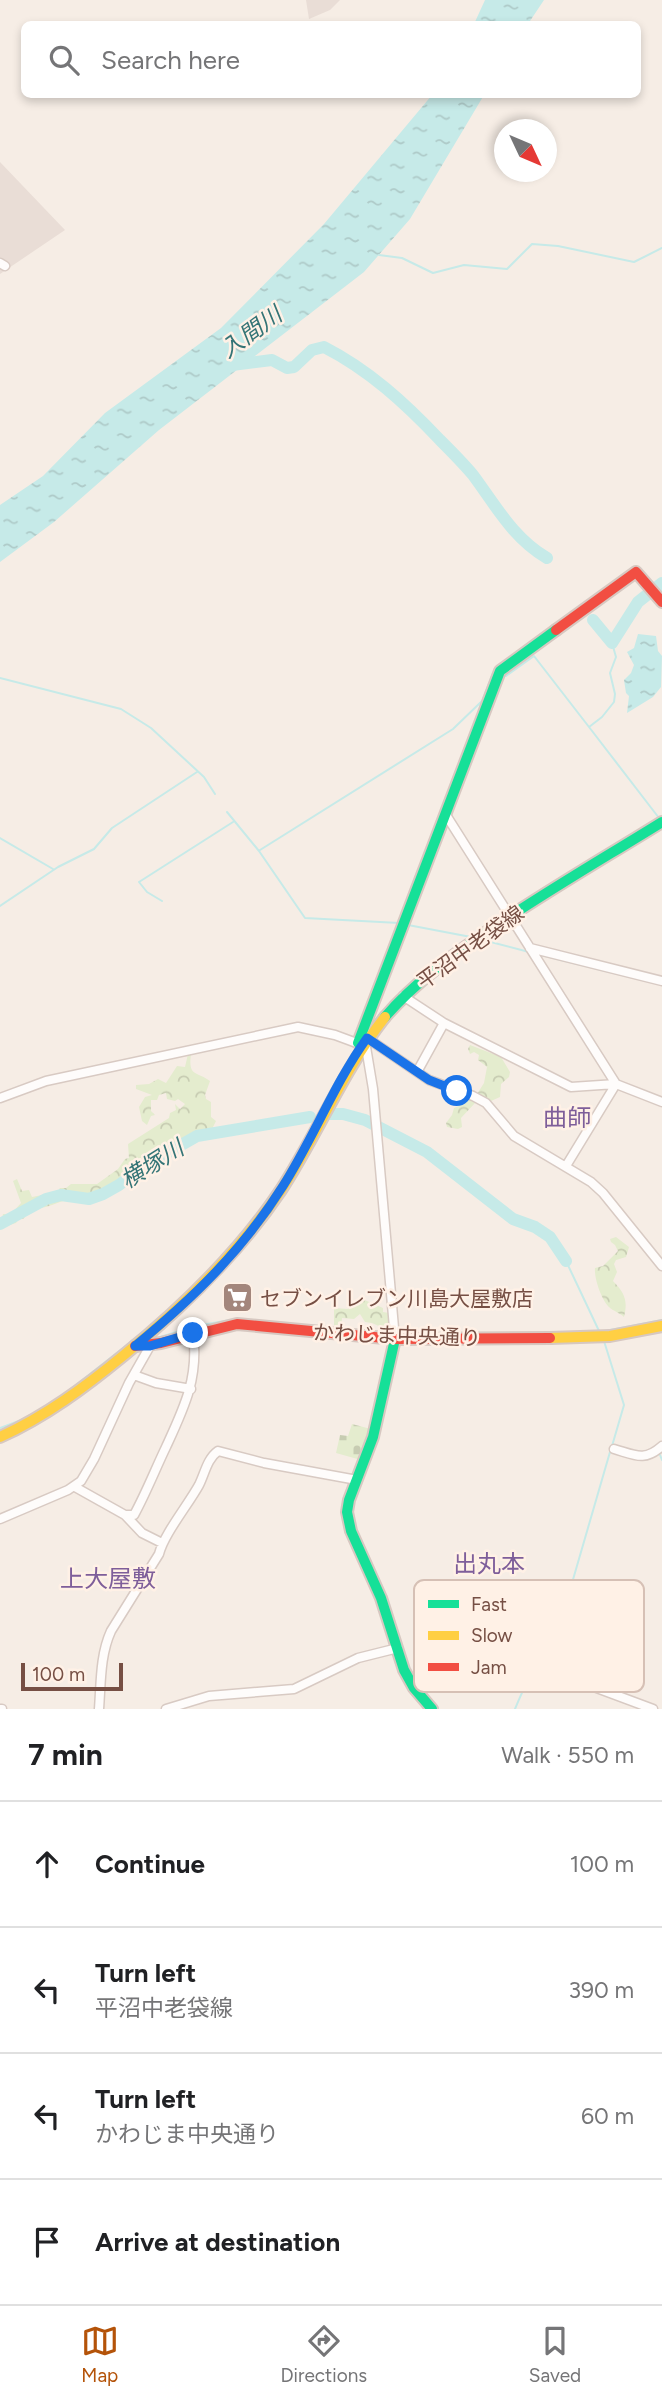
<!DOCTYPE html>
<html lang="en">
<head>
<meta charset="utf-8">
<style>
	body { margin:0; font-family:Figtree,"Noto Sans JP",sans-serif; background:#f2f2f2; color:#202124 }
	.compass { position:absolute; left:494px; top:119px; width:63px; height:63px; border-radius:50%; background:#fff; box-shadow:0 4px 10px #0003; rotate:134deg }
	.scale { position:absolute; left:21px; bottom:18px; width:102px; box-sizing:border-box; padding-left:7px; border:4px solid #764f44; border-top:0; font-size:19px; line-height:24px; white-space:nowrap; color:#764f44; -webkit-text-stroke:5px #fff1e6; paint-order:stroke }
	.stop { position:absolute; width:21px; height:21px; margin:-16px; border:5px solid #1a73e8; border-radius:50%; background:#fff }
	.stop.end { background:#1a73e8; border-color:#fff; box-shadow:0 2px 7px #0008 }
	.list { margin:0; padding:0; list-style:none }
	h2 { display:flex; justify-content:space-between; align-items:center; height:91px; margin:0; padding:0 28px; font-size:30px }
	h2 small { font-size:23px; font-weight:400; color:#757577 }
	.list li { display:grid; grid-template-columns:46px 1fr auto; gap:21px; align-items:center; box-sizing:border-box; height:126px; padding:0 28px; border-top:2px solid #e0e0e0 }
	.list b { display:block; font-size:26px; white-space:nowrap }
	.list p { margin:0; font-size:23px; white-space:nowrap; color:#757577 }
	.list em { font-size:23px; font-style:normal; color:#757577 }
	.icon { flex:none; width:38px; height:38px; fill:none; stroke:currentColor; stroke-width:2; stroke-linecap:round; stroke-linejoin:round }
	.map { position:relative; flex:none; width:662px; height:1709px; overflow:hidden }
	.search { position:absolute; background:#fff; box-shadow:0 4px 10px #0003; left:21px; right:21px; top:21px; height:77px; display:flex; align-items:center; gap:18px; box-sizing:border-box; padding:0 24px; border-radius:10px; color:#757577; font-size:26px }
	.sheet { height:595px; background:#fff }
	nav { display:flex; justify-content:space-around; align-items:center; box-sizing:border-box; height:98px; border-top:2px solid #e0e0e0; background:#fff; font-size:19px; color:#757577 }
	nav a { display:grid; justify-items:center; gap:4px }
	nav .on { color:#b45309 }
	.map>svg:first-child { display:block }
</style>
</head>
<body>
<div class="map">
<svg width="662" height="1709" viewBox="0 0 662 1709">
	<defs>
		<pattern id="forest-crowns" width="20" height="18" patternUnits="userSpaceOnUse" patternTransform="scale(1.75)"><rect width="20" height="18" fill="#e4ecce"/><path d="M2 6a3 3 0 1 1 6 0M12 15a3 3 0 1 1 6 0" fill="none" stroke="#c7ccb2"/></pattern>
		<pattern id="cemetery-stones" width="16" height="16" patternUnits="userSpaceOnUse" patternTransform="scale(1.75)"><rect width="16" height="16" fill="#e4ecce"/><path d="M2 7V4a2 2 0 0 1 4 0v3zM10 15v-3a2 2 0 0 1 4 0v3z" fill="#c7ccb2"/></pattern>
		<pattern id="water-ripples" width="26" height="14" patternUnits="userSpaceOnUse" patternTransform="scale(1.75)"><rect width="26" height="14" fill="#c6eae8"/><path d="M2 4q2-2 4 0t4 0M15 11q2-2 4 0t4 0" fill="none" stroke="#aecac8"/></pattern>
	</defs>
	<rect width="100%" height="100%" fill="#f6ede5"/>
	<path fill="#e9ddd6" d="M 306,0 L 340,0 L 330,10 L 309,19 Z
		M 0,162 L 65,230 L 0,274 Z"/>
	<path fill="url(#forest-crowns)" d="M 470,1045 L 501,1057 L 510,1072 L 509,1077 L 501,1084 L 500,1097 L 491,1101 L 477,1094 L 484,1083 L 487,1067 L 478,1060 L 479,1055 L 474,1052 L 470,1054 L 468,1049 Z
		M 188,1054 L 191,1054 C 188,1077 196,1071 210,1081 L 205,1095 L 206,1099 L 211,1102 L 211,1117 L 216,1121 L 213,1127 L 213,1133 L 207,1133 L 206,1137 L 188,1144 L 167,1159 L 152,1164 L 144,1175 L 134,1177 L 124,1186 L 114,1186 L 115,1193 C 96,1204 79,1196 60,1202 C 51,1205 42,1210 34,1207 L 23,1219 L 19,1219 L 16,1223 L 0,1228 L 3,1214 L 11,1214 L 21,1203 L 13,1181 L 17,1179 L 22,1191 L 29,1190 L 32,1197 L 57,1192 L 60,1188 L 66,1188 L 71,1184 L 97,1184 L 118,1169 L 125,1159 L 129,1158 L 128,1144 L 169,1118 L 170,1113 L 176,1110 L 175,1104 L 180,1109 L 185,1104 L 178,1099 L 175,1101 L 167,1099 L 166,1093 L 159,1095 L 157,1100 L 151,1100 L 151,1111 L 155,1115 L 151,1116 L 147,1125 L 142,1121 L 139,1107 L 145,1097 L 152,1095 L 136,1089 L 136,1085 L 149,1084 L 158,1079 L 166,1083 L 177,1066 L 185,1067 Z
		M 463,1097 L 473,1099 L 475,1103 L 461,1118 L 462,1127 L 458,1129 L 447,1127 L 446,1123 L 452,1115 L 454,1108 L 459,1106 Z
		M 616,1237 L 629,1247 L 626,1257 L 616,1260 L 614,1264 L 617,1272 L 613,1281 C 625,1293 628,1301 624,1317 C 620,1313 613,1311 609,1307 C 601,1299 594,1278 595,1268 L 603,1266 L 618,1251 L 615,1245 L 611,1242 L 610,1239 Z
		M 360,1298 L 383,1308 L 383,1312 L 389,1313 L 392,1332 L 372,1323 L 365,1322 L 360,1314 L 354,1319 L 342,1318 L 341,1329 L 334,1328 L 334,1308 L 348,1309 L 355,1300 Z"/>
	<path fill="url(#cemetery-stones)" d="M 352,1424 L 371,1429 L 361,1460 L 336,1453 L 340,1435 L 348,1436 Z"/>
	<path fill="url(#water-ripples)" d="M 485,0 L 544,0 L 528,24 L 474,24 Z
		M 432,95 L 484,95 L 410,219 L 364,272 L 159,430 L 54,522 L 0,562 L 0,505 L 43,476 L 105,413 L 221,328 L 324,224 Z
		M 638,634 L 656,636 L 658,651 L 662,656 L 661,687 L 653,697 L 627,713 L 629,696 L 626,693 L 624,680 L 631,673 L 634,665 L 627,652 L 634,648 Z"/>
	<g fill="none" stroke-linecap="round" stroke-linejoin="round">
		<path stroke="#c6eae8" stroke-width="2" d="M 379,255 L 402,258 L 433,273 L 464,265 L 507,269 L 532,244 L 558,246 L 634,262 L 662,248
			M 612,643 L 616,657 L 610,673 L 615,694 L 614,702 L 602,717 L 589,727 L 659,818
			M 502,675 L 506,676 L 534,656 L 589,727
			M 0,678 L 121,709 L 151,728 L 204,777 L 215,794
			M 227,812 L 259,851 L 305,918 L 399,923
			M 0,838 L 53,869
			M 260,850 L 453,729 L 482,701 L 493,673
			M 162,901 L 147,892 L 139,882 L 233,822
			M 0,906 L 58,867 L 94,849 L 112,828 L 197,772
			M 408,925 L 471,937
			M 483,940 L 529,952
			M 541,955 L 654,983
			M 566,1261 L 600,1333
			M 605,1331 L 662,1320
			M 153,1337 L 157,1338 L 196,1326 L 236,1319
			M 604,1341 L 624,1405 L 612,1446
			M 58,1399 L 141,1334
			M 0,1428 L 29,1417
			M 660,1455 L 662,1460
			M 552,1665 L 556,1663 L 557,1647 L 562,1635 L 561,1607 L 572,1583 L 610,1452
			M 515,1709 C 522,1693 527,1676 543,1668"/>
		<path stroke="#c6eae8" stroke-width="12" d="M 232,365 L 272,360 L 287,368 L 294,367 L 312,350 L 324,347 C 369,370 405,403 440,440 C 451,451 463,463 473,475 C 496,506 513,538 547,558
			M 593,620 L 612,643 L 638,602 L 662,583
			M 329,1114 L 343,1114 L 365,1120 L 427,1152 L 513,1219 L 535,1227 L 550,1237 L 566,1261
			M 0,1224 L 46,1199 L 61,1195 L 89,1199 L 103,1194 L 119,1185 L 146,1165 L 197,1136 L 310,1117"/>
		<defs>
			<path id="street" d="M 0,263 L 5,266
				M 446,815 L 616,1084 L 566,1166
				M 530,948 L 662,981
				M 403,996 L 444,1023 L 571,1087 L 616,1084 L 662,1102
				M 367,1038 L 429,1080 L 473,1096 L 486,1103 L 514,1136 L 591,1182 L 603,1193 L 662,1266
				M 365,1041 L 373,1089 L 395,1339
				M 417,1072 L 444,1023
				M 0,1098 L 46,1081 L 298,1027 L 335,1035 L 362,1045
				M 134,1375 L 156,1383 L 191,1389
				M 614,1449 C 635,1455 644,1462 662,1446
				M 75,1487 L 125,1515 L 142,1533 L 162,1543
				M 125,1515 L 134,1515 C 146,1493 155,1470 166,1447 C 184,1408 199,1378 193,1333
				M 0,1519 L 68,1490 L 81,1481 L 94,1459 L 129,1383 L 150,1346
				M 412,1684 C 450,1669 491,1651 533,1654 L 551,1671 L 653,1709
				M 0,1709 L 2,1709
				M 99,1709 C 101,1683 100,1655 111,1631 L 159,1554 C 164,1534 188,1505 199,1485 C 205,1473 207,1459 218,1451 L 264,1463 L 357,1480
				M 166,1709 L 209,1696 L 294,1689 L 358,1658 L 398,1648"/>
			<path id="fast" d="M 385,1017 C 415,982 451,957 488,931 C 545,892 604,858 662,822
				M 358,1043 L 500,671 L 556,630
				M 395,1339 L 373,1437 L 349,1500 L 347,1512 L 351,1531 L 381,1598 L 404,1670 L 414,1688 L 432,1709"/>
			<path id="slow" d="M 550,1338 L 610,1336 L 662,1326
				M 0,1437 C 46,1416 85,1387 124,1355 C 183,1307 238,1254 281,1190 C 318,1133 343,1070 385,1017"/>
			<path id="jam" d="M 556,630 L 636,572 L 662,602
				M 135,1346 L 161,1343 L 237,1324 L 395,1339 L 550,1338"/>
		</defs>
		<use href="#street" stroke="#d8cac3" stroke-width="11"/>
		<use href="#fast" stroke="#d7c8c1" stroke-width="14"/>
		<use href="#slow" stroke="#d7c8c1" stroke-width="14"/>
		<use href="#jam" stroke="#d7c8c1" stroke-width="14"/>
		<use href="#street" stroke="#fefcfb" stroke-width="8"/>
		<use href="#fast" stroke="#16e098" stroke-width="10"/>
		<use href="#slow" stroke="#ffcf43" stroke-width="10"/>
		<use href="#jam" stroke="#f24e42" stroke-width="10"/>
	</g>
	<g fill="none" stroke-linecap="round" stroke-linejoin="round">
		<path stroke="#1a73e8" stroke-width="9" d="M 193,1333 L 150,1346 L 135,1346 C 193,1298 242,1251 283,1186 C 313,1139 334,1084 367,1038 L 429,1080 L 457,1091"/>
	</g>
	<defs>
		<symbol id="supermarket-square" viewBox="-11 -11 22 22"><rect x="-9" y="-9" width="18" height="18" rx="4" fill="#a3867c" stroke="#fff1e6"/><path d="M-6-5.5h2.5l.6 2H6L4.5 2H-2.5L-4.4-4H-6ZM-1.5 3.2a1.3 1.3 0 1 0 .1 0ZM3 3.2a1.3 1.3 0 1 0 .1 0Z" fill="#fff"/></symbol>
	</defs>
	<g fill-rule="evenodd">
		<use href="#supermarket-square" x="220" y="1280" width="35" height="35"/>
	</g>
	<g text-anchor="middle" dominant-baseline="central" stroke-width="5" stroke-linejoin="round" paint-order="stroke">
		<g font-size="21" fill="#764f44" stroke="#fff1e6">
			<text transform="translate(470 947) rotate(-36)">平沼中老袋線</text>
			<text transform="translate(397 1335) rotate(2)">かわじま中央通り</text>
		</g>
		<g font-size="21" fill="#764f44" stroke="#fff1e6" text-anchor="start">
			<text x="260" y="1298">セブンイレブン川島大屋敷店</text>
		</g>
		<g font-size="23" font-style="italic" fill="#347476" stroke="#fff1e6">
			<text transform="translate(251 332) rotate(-36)">入間川</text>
			<text transform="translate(152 1164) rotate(-32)">横塚川</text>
		</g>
		<g font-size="24" fill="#7e5e9a" stroke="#fff1e6">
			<text x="567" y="1117">曲師</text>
			<text x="489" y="1563">出丸本</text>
			<text x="108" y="1578">上大屋敷</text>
		</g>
	</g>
	<rect x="414" y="1580" width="230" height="112" rx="10" fill="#fff1e6" stroke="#d6c0b5" stroke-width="2"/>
	<rect x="428" y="1600" width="31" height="8" fill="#16e098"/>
	<rect x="428" y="1631" width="31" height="9" fill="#ffcf43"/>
	<rect x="428" y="1663" width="31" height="8" fill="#f24e42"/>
	<g font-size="19" fill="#764f44">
		<text x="471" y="1611">Fast</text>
		<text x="471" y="1642">Slow</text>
		<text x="471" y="1674">Jam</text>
	</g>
</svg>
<svg class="compass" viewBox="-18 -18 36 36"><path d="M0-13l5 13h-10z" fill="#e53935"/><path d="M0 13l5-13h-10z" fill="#757577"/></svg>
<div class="scale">100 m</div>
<div class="stop" style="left:457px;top:1091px"></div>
<div class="stop end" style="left:193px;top:1333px"></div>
<div class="search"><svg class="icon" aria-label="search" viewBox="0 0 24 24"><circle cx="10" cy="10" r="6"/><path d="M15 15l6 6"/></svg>Search here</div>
</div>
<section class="sheet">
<h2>7 min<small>Walk · 550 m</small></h2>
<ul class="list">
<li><svg class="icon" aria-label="ahead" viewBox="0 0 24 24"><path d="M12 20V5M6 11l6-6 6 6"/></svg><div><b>Continue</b></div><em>100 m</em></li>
<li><svg class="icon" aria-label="left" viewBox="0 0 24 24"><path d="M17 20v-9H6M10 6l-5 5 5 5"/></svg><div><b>Turn left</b><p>平沼中老袋線</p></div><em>390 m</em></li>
<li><svg class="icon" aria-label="left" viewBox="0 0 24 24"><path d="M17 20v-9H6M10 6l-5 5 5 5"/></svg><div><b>Turn left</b><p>かわじま中央通り</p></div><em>60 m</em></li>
<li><svg class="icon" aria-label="arrive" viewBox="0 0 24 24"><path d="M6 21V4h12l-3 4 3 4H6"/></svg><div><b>Arrive at destination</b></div></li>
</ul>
</section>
<nav>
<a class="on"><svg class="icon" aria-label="map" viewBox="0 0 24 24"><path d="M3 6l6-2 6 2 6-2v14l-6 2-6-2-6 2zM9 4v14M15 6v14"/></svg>Map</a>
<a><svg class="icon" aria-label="directions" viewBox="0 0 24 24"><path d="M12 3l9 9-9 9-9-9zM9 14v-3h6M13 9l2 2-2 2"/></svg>Directions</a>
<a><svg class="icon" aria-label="saved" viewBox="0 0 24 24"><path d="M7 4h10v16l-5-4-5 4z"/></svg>Saved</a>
</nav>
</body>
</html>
